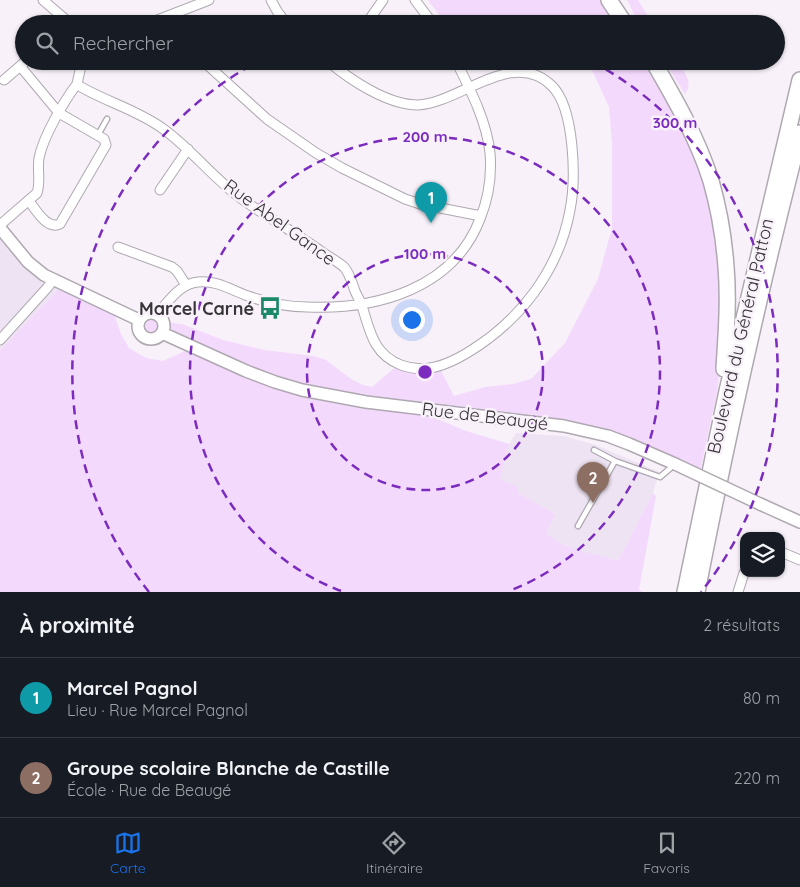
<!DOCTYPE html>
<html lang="fr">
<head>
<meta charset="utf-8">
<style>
	body { margin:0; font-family:Quicksand,sans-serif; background:#20242c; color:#f1f3f6 }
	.controls { position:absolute; right:15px; bottom:15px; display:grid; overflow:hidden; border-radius:10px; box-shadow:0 1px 4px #0004 }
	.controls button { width:45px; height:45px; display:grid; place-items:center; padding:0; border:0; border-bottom:1px solid #363941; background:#171b24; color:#f1f3f6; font:25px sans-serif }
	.you { position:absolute; left:411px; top:319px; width:18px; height:18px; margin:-12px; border:4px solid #fff; border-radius:50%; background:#1a73e8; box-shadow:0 0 0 8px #1a73e833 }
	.badge { display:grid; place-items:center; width:32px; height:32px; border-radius:50%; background:#1a73e8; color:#fff; font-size:16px; font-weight:700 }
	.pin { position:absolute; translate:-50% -41px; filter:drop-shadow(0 1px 2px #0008) }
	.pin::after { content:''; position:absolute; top:26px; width:18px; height:15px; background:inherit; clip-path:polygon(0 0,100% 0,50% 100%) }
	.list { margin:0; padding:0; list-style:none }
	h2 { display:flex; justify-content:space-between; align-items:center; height:65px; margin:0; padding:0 20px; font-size:21px }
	h2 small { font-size:16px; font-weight:400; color:#9ea1a6 }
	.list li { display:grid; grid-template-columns:32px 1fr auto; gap:15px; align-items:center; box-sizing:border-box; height:80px; padding:0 20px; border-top:1px solid #363941 }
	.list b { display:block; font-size:19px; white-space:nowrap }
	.list p { margin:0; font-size:16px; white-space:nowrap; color:#9ea1a6 }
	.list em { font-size:16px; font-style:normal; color:#9ea1a6 }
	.icon { flex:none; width:28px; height:28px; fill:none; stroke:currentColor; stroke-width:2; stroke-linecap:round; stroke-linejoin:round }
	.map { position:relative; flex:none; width:800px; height:592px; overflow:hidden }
	.search { position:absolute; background:#171b24; box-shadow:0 1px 4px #0004; left:15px; right:15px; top:15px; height:55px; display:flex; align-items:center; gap:12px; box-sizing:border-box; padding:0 18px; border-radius:28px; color:#9ea1a6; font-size:19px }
	.sheet { height:225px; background:#171b24 }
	nav { display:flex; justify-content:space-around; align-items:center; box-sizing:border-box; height:70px; border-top:1px solid #363941; background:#171b24; font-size:14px; color:#9ea1a6 }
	nav a { display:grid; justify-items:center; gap:2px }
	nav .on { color:#1a73e8 }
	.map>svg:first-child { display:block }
</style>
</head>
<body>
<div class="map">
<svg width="800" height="592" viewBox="0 0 800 592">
	<rect width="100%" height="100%" fill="#f8f1fa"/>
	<path fill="#eee3f2" d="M 0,228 L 16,248 L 63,285 L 0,350 Z
		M 516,433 L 564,436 L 596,445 L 659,472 L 653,493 L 619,559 L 616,560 L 579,552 L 552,538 L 546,533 L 556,514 L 518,493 L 500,480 L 509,444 Z"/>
	<path fill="#f3d9fc" d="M 428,0 L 603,0 L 620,24 L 446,24 Z
		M 627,0 L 638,0 L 653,24 L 639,24 Z
		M 579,61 L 645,61 L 684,131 L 705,182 L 719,251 L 721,360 L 717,392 L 699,476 L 608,436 L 415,409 L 463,430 L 509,444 L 500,480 L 518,487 L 518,493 L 556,514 L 546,533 C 567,551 591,553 616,560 L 619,559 L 653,493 L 656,496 L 639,590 L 643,592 L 0,592 L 0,350 L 63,285 L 112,308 L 121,334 L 129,348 L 146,358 L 163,361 L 192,348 L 175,339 L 173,330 L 164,322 L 182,324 L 223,340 L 264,350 L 314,356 L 326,360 L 351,379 L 363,385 L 372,387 L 399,364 L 439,367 L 454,396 L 485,387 L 513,384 L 531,379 L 565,343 L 598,279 L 612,228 L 612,143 L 609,107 L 592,70 Z
		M 664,61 L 677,61 C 684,71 694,83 685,94 Z
		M142 325a10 10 0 1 1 20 0a10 10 0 1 1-20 0Z"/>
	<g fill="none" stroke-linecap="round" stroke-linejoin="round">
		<defs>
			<path id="service" d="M 98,135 L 107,119
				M 594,450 L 615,461 L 660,477 L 674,465
				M 578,526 L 615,461"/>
			<path id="minor" d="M 43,0 L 66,20 L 76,24
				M 271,0 L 277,11 L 287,24
				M 415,0 L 433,24
				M 177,13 L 181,24
				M 369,20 L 383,0
				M 147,24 L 209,0
				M 82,61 L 77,84 L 81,87 C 107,102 137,110 162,128 C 192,149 215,181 246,202 C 271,219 297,234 322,252 C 329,257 337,261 344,267 C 350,274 352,283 355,291 C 357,296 360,300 362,306 C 370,331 373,354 401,365 C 425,374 447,365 467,353 C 519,322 559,271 570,210 C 576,180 575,109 552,86 C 513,47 460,103 418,105 C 388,105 350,80 328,61
				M 203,61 L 267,119 L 316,153 L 342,168 L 405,199 L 420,204 L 481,216
				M 20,66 L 59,113 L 104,139 L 106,145 L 60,224 C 47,230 36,210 29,201
				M 4,80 L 26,61
				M 160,190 L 188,149
				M 0,225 L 37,193 C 41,181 37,170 39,158 C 43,137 64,101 77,84
				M 118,247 L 172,267 L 177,271 L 186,285
				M 157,314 C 169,301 179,284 198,282 C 217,280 231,290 248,296 C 267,303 287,307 307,307 C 376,310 453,289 480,219 C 489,197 492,177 490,153 C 487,122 470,89 456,61
				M 0,340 L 47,288 L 53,280
				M 781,552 L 800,560
				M 738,592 L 744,573"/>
			<path id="tertiary" d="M 0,228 L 28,262 L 44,275 L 139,320
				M138 326a13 13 0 1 1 26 0a13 13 0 1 1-26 0Z
				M 162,333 L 246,371 L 275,382 L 302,390 L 366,402 L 564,426 L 608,436 L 629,444 L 675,464
				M 760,504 L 800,522"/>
			<path id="trunk" d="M 609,0 L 625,24
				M 653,61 C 675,99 698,139 711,181 C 719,209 724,238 726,267 C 729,301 726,335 724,369
				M 685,592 L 727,391 L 800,80
				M 697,592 C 727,438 761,285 800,133"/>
		</defs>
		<use href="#service" stroke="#afa8b1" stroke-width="7"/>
		<use href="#minor" stroke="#afa8b1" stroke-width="11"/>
		<use href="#tertiary" stroke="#afa8b1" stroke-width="14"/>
		<use href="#trunk" stroke="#afa8b1" stroke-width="18"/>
		<use href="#service" stroke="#fff" stroke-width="4.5"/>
		<use href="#minor" stroke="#fff" stroke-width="9"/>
		<use href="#tertiary" stroke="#fff" stroke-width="11"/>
		<use href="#trunk" stroke="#fff" stroke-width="15"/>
		<defs>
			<path id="tertiary-bridge" d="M 675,464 L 760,504"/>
		</defs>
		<use href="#tertiary-bridge" stroke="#afa8b1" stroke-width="14" stroke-linecap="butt"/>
		<use href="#tertiary-bridge" stroke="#fff" stroke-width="11"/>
	</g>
	<g fill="none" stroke="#7b2cbf" stroke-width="2.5" stroke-dasharray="9 6">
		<circle cx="425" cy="372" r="118"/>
		<path d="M341 591A235 235 0 1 1 509 591"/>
		<path d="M149 592A353 353 0 0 1 257 62M370 23A353 353 0 0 1 480 23M593 62A353 353 0 0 1 701 592"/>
	</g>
	<defs>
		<symbol id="bus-bare" viewBox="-9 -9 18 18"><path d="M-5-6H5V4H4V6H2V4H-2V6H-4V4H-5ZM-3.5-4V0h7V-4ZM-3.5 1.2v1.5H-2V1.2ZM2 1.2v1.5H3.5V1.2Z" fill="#1b8968" stroke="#f8f1fa" stroke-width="2.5" paint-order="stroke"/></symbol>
	</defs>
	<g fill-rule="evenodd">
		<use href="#bus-bare" x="254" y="292" width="32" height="32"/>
	</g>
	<g text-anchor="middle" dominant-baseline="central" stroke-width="5" stroke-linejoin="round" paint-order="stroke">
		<g font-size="18" fill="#383539" stroke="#f8f1fa">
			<text transform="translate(280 222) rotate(36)">Rue Abel Gance</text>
			<text transform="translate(740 336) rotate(-77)">Boulevard du Général Patton</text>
			<text transform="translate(485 416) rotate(7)">Rue de Beaugé</text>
		</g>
		<g font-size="18" font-weight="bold" fill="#383539" stroke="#f8f1fa" text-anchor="end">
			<text x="254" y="308">Marcel Carné</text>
		</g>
	</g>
	<circle cx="425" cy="372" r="8" fill="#7b2cbf" stroke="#f8f1fa" stroke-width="2.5"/>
	<g font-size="15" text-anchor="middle" font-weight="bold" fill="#7b2cbf" stroke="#f8f1fa" stroke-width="5" stroke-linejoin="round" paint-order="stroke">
		<text x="675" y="128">300 m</text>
		<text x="425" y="142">200 m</text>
		<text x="425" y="259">100 m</text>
	</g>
</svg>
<div class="controls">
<button><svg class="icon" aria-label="layers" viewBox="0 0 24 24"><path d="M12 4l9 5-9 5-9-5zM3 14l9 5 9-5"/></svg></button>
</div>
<div class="you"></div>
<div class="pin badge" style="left:431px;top:223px;background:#0f9aa8">1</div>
<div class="pin badge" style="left:593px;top:503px;background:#8d6e63">2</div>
<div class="search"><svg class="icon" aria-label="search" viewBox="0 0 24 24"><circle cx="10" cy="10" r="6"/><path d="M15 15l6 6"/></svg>Rechercher</div>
</div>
<section class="sheet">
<h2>À proximité<small>2 résultats</small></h2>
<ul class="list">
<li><span class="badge" style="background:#0f9aa8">1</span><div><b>Marcel Pagnol</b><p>Lieu · Rue Marcel Pagnol</p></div><em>80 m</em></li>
<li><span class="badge" style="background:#8d6e63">2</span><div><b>Groupe scolaire Blanche de Castille</b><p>École · Rue de Beaugé</p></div><em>220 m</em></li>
</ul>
</section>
<nav>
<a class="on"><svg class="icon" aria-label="map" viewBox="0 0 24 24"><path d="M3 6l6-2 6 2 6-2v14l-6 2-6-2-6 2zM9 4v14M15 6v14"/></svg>Carte</a>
<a><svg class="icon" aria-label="directions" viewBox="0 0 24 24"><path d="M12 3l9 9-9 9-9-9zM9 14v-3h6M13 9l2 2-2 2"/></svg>Itinéraire</a>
<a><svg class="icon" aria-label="saved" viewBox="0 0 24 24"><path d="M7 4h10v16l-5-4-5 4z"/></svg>Favoris</a>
</nav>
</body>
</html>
